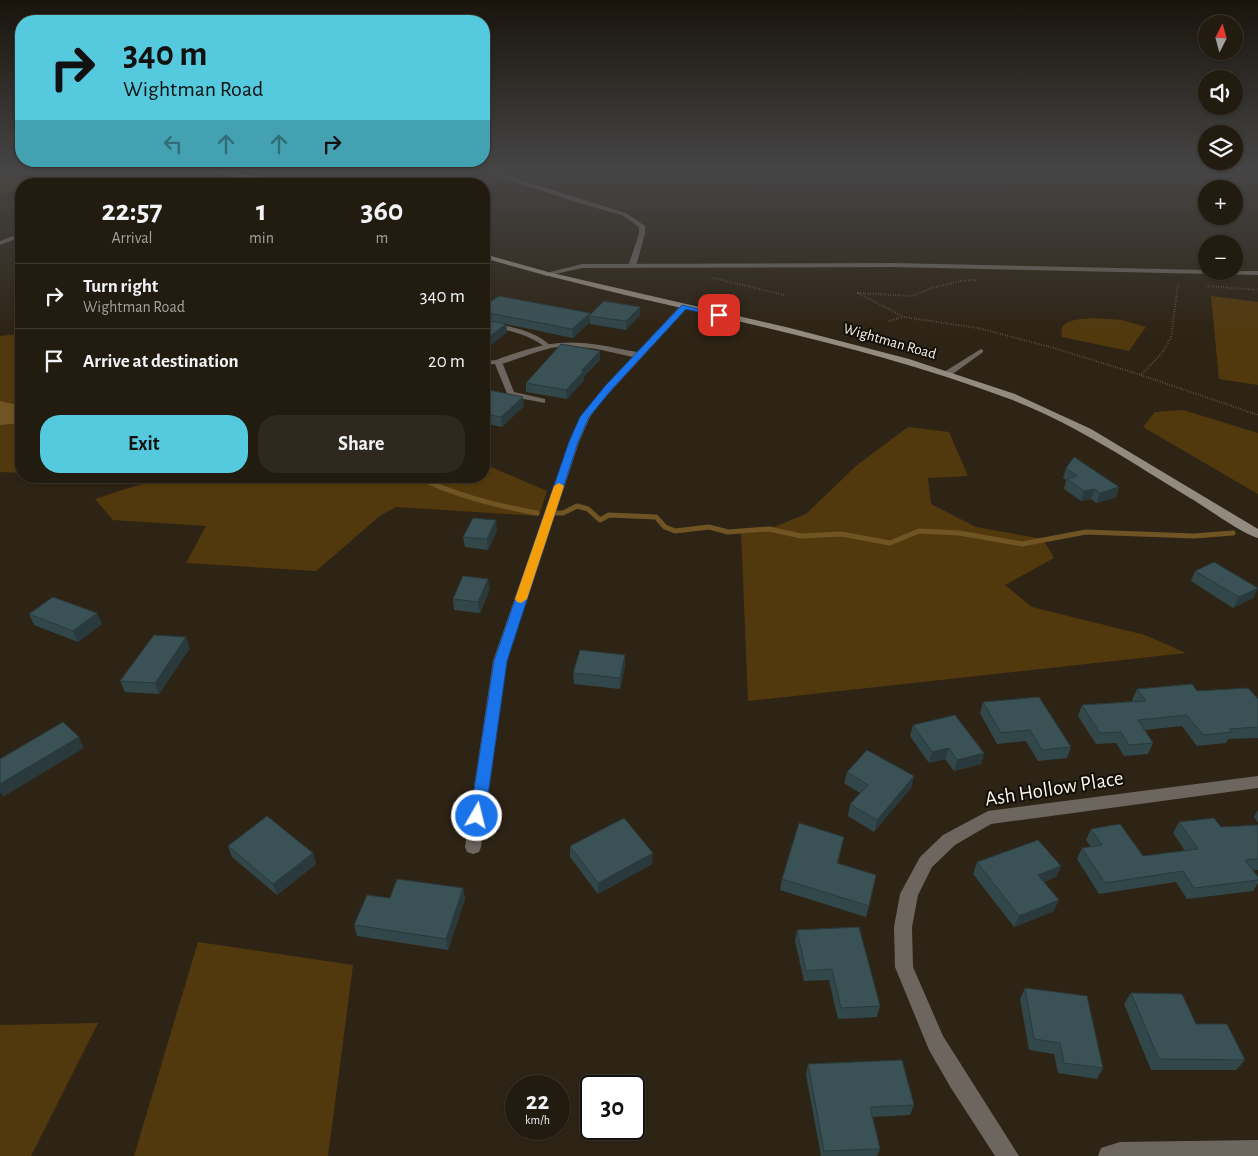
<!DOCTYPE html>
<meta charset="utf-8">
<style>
:root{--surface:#221b10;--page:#2e281e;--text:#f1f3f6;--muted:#a2a19f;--line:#3f3930;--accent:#55cade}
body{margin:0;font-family:"Alegreya Sans",sans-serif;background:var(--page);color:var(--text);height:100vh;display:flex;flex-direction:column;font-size:19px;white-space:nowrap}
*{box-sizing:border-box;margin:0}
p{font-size:16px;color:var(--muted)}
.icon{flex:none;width:28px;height:28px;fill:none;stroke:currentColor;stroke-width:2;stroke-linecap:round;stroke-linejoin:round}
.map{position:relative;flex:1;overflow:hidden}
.details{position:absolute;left:15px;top:178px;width:475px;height:305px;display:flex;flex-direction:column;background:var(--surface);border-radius:20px;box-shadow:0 1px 4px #0004,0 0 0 1px var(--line)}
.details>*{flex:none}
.hud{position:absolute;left:15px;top:15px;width:475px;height:152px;border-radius:20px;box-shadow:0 1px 4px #0004,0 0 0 1px var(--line);background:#55cade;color:#111;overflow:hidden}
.needle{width:32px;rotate:6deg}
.controls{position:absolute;left:1198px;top:15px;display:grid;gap:10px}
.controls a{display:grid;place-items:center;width:45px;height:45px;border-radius:50%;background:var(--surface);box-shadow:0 1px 4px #0004,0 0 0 1px var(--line);font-size:25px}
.speed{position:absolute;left:505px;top:1075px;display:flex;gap:10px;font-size:25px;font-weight:700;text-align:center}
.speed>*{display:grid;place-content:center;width:65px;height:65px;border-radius:50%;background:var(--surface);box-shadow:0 1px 4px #0004,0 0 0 1px var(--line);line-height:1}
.speed small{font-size:12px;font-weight:400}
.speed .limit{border:2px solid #111;border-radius:8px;background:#fff;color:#111}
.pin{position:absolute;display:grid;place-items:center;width:42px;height:42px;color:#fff;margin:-21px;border-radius:10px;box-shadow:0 2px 8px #0006}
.me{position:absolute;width:55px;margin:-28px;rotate:8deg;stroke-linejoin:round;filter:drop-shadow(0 0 4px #0008)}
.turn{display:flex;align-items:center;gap:18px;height:105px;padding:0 25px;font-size:22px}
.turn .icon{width:65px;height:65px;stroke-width:2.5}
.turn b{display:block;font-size:35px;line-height:42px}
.lanes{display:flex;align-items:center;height:48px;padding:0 25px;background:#0003;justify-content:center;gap:25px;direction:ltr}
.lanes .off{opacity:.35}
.eta{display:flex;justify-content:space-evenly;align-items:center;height:85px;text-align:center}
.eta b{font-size:30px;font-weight:600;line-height:35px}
.button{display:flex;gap:10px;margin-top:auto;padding:10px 25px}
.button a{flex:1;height:58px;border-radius:20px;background:var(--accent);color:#111;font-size:20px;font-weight:600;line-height:58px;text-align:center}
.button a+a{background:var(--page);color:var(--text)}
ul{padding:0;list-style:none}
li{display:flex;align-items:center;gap:15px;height:65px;padding:0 25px;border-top:1px solid var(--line)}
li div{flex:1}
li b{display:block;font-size:19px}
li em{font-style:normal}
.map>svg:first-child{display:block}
.green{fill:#52390d}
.water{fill:#715423}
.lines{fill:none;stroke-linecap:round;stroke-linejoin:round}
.stream{stroke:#715423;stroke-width:5}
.path{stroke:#787063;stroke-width:2;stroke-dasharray:0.5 2;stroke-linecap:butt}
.service{fill:#6c665f;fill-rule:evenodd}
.minor{fill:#6c665f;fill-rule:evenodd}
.tertiary{fill:#6c665f;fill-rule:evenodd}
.secondary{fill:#938b7f;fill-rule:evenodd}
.wall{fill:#32474a}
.shaded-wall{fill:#29393c}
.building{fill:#3a5256;stroke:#29393c}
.route{fill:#1a73e8;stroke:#114b97}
.slow{fill:#f59e0b}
.labels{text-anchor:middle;stroke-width:4;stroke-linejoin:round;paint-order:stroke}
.far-street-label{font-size:15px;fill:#faf4ea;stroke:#120e08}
.near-street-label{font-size:21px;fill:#faf4ea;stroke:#120e08}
</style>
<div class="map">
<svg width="1258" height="1156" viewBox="0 0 1258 1156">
<rect width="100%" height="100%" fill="#2e2415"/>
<path class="green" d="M0,170H130L52,184H21V189L0,194Z
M1211,296L1258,302V385L1219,379Z
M1095,318L1122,320L1146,327L1129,351L1062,337C1057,318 1082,319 1095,318Z
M21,334V473L0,472V336Z
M1183,410L1258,433V494L1143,427L1155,412Z
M908,427L949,432L968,476L928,478L931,504L976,527L1043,539L1054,558L1005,585L1032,607L1145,635L1186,653L748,701L741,529H769L806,514L856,466Z
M484,464L547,491L539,516L396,507L381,515L316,571L186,563L206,526L113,520L95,499L166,476H484Z
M198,942L353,965L328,1156H134Z
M98,1023L31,1156H0V1025Z"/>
<path class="water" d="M0,401L21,406V423L0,425Z"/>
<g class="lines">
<path class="stream" d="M415,476C455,495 493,505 537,513
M556,513H563L577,506L588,509L600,520L609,515L656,517L665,527L675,531L709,527L728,532L769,529L801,536L841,534L890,543L919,531L959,533L1022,544L1086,532L1194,536L1233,533"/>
<path class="path" d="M713,278L784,295
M976,280L961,281L932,288L912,296L858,293L904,317L978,328L1054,348L1141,375
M1178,284L1171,338L1162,353L1141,375L1258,415
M1206,286L1258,290
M889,321L903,317"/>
<path class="service" d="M484,322C508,326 534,329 552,347L546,348C527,333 507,330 484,326Z
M981,349L983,350V352L950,376H944V372Z
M498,360L502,362L514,392L545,399V403L508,396L495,364L484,365V361Z"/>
<path class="minor" d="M479,170H488L626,213L645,226V234L636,266L632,268L628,266L639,234V227L622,215L582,204Z
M244,176L249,177L236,184H227Z
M21,233V237L0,245V241Z
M681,305L688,307L601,402L590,417L579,442L507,661L481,847L479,852L473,854L467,852L465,847L493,661L569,442L582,415L633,357C606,351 579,343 551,348C533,352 516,360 498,365L493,362C500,357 511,355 519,352C566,336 590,343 637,352Z
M1258,776V788L991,824L955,845L932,867L918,895L912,927L913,967L943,1036L1019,1156H995L951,1088L929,1050L895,967L894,927L900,894L920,857L943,835L988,811Z
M1258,1140V1156H1098L1101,1148L1120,1142Z"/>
<path class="tertiary" d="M893,263L1206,270V271H1258V275L893,267L582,268L546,276L542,274L582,264Z"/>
<path class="secondary" d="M210,170H221L307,184C285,184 228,180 210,170Z
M484,254L548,272L790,328L909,359L1015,394L1091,429L1258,529V538C1242,534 1206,507 1190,498C1131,462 1072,422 1007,398C838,334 657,309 484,258Z"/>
</g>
<path class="wall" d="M484,306L590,313V315L640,307V315L626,330L590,324V322L573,338L506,324L507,332L485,350H484Z
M600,360L584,376V380L567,399L526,392V383Z
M484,389L523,397L524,406L502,427L484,423Z
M1066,468L1119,487L1116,497L1097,503L1091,499L1081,501L1064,489L1066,480L1063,478Z
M497,530L488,550L465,547L463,537Z
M1195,571L1258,588L1253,598L1233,608L1191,581Z
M490,589L480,613L454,610L453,599Z
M97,613L102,624L78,642L34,625L29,614Z
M190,648L159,694L125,692L120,681Z
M625,666L620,689L574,684L573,673Z
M1137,689L1197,691L1258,699V738L1228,739L1226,743L1197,746L1182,726L1145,730L1153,743L1148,754L1124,756L1116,743L1096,744L1078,716L1082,705L1133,701L1132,700Z
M983,702L1071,747L1067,758L1038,761L1026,741L997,744L980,713Z
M913,725L984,753L981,764L954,771L945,759L929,763L910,736Z
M847,772L914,776L911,788L874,832L848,816L850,804L860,793L844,783Z
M1258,810V823L1254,817Z
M1179,822L1221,827L1258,825V870H1253L1258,877V883L1253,891L1187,899L1176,882L1099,894L1077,859L1082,848L1091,847L1086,840L1091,829L1143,856L1185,851L1173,833Z
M844,837L838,863L869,906L866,917L780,890L782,879Z
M228,846L313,853L316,864L277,895L232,857Z
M570,846L652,864L598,894L570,857Z
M977,862L1061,866L1056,877L1044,882L1054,911L1014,927L973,874Z
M463,888L465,899L448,950L357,936L354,925L390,898Z
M797,930L880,1006L877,1017L838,1019L829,980L804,981L795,941Z
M1025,988L1103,1068L1097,1079L1058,1073L1054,1054L1029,1050L1020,999Z
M1131,993L1196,1024L1245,1060L1236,1070H1151L1124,1004Z
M808,1064L914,1105L910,1115L873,1117L880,1149L877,1156H821L806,1075Z"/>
<path class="shaded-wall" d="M640,307V315L626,330V321Z
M590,313V316H589L590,322L573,338L572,329Z
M506,324L507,332L485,350L484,341Z
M600,351V360L584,376V380L567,399L566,390L581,371Z
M489,374L490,383L484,389V379Z
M523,397L524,406L502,427L501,417Z
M1119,487L1116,497L1097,503L1100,493Z
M1095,489L1091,499L1081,501L1084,491Z
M496,520L497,530L488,550L487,539Z
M488,579L490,589L480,613L478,602Z
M1258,588L1253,598L1233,608L1239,597Z
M97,613L102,624L78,642L73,631Z
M186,637L190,648L159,694L155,683Z
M625,655V666L620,689V678Z
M79,737L84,748L3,797L0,792V784Z
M949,748L945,759L929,763L932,752Z
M984,753L981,764L954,771L957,760Z
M914,776L911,788L874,832L877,820Z
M313,853L316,864L277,895L273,884Z
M653,853L652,864L598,894V883Z
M1061,866L1056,877L1034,886L1038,875Z
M463,888L465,899L448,950L446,939Z
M1059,900L1054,911L1014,927L1019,916Z"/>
<path class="building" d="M499,296L590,313L572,329L484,312V306Z
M604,301L640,307L626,321L589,316Z
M484,320L506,324L484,341Z
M561,344L600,351L581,371H584L566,390L526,383Z
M484,373L489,374L484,379Z
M484,389L523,397L501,417L484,414Z
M1074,457L1119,487L1100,493L1095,489L1084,491L1067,479L1077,476L1066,468Z
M473,518L496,520L487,539L463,537Z
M1214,562L1258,588L1239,597L1195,571Z
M463,576L488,579L478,602L453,599Z
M53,597L97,613L73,631L29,614Z
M154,635L186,637L155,683L120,681Z
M580,650L625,655L620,678L573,673Z
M1192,684L1197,691L1248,688L1258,699V727L1229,729L1232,732L1203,735L1187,715L1138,720L1153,743L1129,745L1121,732L1100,733L1082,705L1146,701L1137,689Z
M1039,697L1071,747L1042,750L1030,730L1001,733L983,702Z
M955,715L984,753L957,760L949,748L932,752L913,725Z
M63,722L79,737L0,784V759Z
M867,750L914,776L877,820L850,804L868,785L847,772Z
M267,816L313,853L273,884L228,846Z
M624,818L653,853L598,883L570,846Z
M1214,818L1221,827L1258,825V859L1245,860L1258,877V880L1194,888L1183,871L1105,883L1082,848L1102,845L1091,829L1120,824L1143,856L1198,849L1179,822Z
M799,823L844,837L837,863L876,875L869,906L782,879Z
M1038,840L1061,866L1038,875L1059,900L1019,916L977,862Z
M397,879L463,888L446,939L354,925L367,895L390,898Z
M859,927L880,1006L841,1008L832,969L806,971L797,930Z
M1025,988L1087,996L1103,1068L1064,1063L1060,1043L1034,1039Z
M1131,993L1182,994L1196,1024H1227L1245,1060L1159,1059Z
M902,1060L914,1105L870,1107L880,1149L824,1151L808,1064Z"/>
<linearGradient id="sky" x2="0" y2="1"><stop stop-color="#19140c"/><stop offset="0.51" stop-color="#464546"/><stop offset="1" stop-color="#464546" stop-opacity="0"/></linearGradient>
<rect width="1258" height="332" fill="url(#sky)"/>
<path class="route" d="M682,305L723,315L719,317L686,309L612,389L589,417L578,442L507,661L485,816L483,820L477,822L472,820L470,816L494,661L569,442L580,417L606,385Z"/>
<path class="slow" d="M559,483L564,486L527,599L521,603L517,602L515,599L554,486Z"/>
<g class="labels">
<g class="far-street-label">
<text transform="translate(890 341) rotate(16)" y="5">Wightman Road</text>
</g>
<g class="near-street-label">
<text transform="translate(1054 788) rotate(-9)" y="7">Ash Hollow Place</text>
</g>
</g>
</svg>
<div class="controls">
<a><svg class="needle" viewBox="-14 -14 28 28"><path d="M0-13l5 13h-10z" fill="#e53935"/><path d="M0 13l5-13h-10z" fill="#a2a19f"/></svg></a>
<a><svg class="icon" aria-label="sound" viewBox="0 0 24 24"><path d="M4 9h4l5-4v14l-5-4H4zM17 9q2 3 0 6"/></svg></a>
<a><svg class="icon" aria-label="layers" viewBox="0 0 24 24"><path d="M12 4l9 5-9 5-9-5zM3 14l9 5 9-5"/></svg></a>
<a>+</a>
<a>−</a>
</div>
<div class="speed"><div>22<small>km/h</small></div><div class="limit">30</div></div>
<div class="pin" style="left:719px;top:315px;background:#d93025"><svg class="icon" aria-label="arrive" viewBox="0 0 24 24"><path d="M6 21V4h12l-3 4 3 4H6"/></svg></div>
<svg class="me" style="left:477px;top:816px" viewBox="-20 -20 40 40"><circle r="17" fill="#1a73e8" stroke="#fff" stroke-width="3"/><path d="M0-11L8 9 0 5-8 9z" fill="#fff"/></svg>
<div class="hud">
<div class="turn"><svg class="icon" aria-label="right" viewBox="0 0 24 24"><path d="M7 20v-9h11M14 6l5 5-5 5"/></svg><div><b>340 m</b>Wightman Road</div></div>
<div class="lanes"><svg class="icon off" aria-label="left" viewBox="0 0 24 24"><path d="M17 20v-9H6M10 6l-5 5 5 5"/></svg><svg class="icon off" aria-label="ahead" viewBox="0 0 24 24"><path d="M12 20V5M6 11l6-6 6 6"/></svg><svg class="icon off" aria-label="ahead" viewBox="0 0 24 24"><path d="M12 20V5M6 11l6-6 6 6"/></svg><svg class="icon" aria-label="right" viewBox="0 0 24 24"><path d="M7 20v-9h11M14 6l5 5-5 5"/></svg></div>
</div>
<section class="details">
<div class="eta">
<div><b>22:57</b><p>Arrival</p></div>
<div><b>1</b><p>min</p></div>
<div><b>360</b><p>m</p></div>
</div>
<ul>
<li><svg class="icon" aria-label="right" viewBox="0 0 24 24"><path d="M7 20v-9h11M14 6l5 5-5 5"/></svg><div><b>Turn right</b><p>Wightman Road</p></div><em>340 m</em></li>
<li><svg class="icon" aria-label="arrive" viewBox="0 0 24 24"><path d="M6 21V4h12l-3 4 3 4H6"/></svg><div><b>Arrive at destination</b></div><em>20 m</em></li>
</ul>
<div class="button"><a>Exit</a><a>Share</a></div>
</section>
</div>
